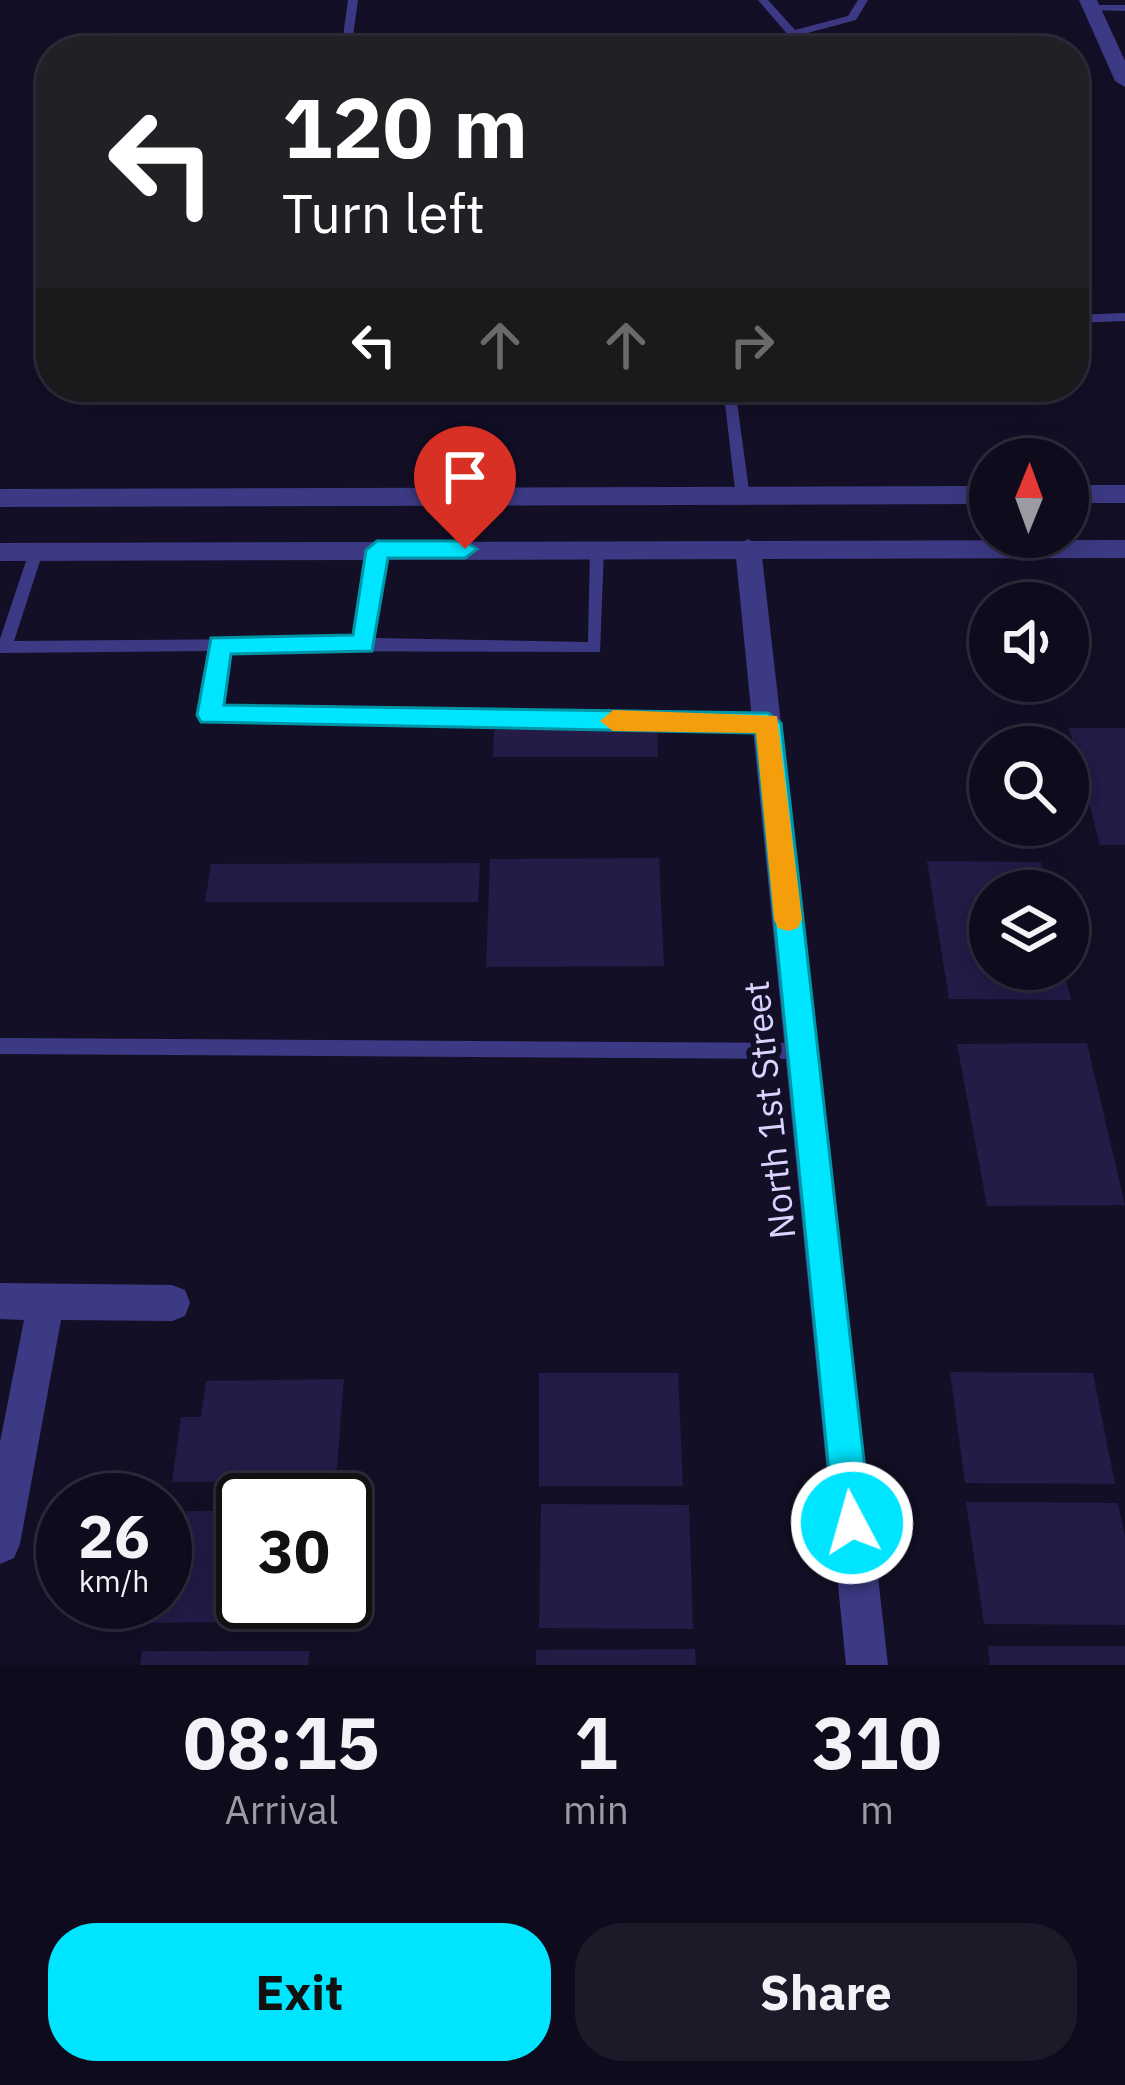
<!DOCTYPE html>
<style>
:root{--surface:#0e0b1c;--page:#1c1929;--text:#f1f3f6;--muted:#9b9ba3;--line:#2e2b3b;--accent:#00e5ff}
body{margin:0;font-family:"IBM Plex Sans",sans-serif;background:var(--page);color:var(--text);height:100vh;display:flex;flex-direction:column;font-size:45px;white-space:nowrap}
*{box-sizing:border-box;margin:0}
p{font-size:39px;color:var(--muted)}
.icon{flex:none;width:66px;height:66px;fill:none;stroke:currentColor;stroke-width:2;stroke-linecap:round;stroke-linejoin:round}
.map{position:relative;height:1665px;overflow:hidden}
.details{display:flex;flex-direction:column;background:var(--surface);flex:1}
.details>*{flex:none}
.guide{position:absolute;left:36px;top:36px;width:1053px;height:366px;border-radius:48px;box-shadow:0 6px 30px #0003,0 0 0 3px var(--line);background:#202124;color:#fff;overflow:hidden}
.needle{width:78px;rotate:1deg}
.fabs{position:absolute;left:969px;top:438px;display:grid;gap:24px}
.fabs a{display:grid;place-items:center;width:120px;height:120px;border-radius:50%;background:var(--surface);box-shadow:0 6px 30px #0003,0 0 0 3px var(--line);font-size:60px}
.speed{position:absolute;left:36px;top:1473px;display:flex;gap:24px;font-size:60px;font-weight:700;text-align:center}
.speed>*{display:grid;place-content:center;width:156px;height:156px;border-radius:50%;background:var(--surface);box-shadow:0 6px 30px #0003,0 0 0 3px var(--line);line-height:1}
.speed small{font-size:30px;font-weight:400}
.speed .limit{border:6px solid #111;border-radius:18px;background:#fff;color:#111}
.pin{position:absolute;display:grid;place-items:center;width:102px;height:102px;color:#fff;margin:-123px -51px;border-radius:50% 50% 50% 0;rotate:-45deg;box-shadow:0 0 12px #0007}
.pin .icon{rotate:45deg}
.me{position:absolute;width:132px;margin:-66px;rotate:354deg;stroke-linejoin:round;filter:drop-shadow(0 0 9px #0008)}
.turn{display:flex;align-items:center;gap:42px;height:252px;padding:0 48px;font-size:54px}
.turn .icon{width:156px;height:156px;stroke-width:2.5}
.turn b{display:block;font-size:84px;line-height:102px}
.lanes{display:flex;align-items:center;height:114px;padding:0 48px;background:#0003;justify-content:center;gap:60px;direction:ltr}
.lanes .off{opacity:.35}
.eta{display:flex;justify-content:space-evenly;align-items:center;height:204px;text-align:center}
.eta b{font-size:72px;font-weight:700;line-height:84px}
.action{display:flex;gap:24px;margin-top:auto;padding:24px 48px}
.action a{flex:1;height:138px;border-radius:48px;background:var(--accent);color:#111;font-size:48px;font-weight:700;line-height:138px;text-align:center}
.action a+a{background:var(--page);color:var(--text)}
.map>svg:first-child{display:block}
.building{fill:#241b47}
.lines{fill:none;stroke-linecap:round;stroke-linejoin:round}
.service{fill:#3d3a85;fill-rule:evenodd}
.minor{fill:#3d3a85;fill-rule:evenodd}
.tertiary{fill:#3d3a85;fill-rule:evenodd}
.route{fill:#00e5ff;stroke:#0095a6;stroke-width:3}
.slow{fill:#f59e0b}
.labels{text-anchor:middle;stroke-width:12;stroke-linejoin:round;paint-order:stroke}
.street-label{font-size:36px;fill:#d9d4ff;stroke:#130f26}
</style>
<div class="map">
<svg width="1125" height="1665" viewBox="0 0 1125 1665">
<rect width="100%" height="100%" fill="#130f26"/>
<path class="building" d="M1069,728H1125V845H1100Z
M494,730H657L658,757H493Z
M659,858L664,966L486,967L490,859Z
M927,861L1041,862L1047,891H990V969H1064L1071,1000L949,999Z
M480,863L478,902H205L211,864Z
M1087,1043L1125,1205L987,1206L957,1044Z
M950,1372L1093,1373L1115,1484L965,1483Z
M539,1373H678L683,1486H539Z
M344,1379L336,1480L172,1482L181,1417H201L206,1381Z
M966,1502L1118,1503L1125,1536V1625L984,1624Z
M541,1504L689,1505L693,1629L539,1628Z
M187,1511H243V1602H316L314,1621L149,1623L152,1602H165V1554L181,1553Z
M988,1646H1125V1665H990Z
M695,1649L696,1665H536V1650Z
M142,1651H310L308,1665H140Z"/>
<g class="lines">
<path class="service" d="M348,0H358L351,51H341Z
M758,0H768L795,30L848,16L858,0H868L856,20L800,35L813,51H802Z
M1093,5H1125V11L1090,10L1088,8Z
M1125,313V321L1074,323V315Z
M723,387H735L750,498L743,503L736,498Z
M597,544L604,549L600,652L227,651L219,708L768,717L776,723L774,727L210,720L202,714L212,651L0,653V639L29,552L36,547L43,552L14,641L357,638L370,550L377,545L384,550L372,638L588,642L590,549Z
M0,1038L802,1043L808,1045L811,1051L808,1057L802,1059L0,1054Z"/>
<path class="minor" d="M1079,0H1097L1125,61V87L1115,81Z
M748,539L761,548L888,1665H846L735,548Z
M0,1283L172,1285L185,1290L190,1303L185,1316L172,1321L61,1320L20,1544L14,1558L0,1564V1442L24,1320L0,1319Z"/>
<path class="tertiary" d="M1068,485H1125V503H1068Z
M990,486V504L0,507V489Z
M1125,540V558L0,561V543Z"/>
</g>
<path class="route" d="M377,541H465L477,549L465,558H388L372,651L231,654L224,705L768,713L781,723L871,1523L865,1536L852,1542L839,1536L834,1523L756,733L201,722L197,715L211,638L353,635L366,550Z"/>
<path class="slow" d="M613,710L777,716L802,919L798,928L788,931L778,928L774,919L756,733L613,731L600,721Z"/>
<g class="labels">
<g class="street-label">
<text transform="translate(769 1110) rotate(-96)" y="13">North 1st Street</text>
</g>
</g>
</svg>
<div class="fabs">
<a><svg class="needle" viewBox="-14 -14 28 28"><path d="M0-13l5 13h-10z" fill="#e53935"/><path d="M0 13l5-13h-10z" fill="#9b9ba3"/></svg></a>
<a><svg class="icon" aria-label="sound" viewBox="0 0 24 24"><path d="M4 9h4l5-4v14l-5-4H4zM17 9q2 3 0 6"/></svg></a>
<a><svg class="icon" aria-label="search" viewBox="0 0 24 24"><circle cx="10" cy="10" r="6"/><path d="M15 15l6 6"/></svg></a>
<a><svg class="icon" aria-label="layers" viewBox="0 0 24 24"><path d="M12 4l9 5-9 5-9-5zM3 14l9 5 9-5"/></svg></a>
</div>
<div class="speed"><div>26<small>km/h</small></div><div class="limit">30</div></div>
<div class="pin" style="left:465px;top:549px;background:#d93025"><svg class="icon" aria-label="arrive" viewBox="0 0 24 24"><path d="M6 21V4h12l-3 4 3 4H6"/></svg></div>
<svg class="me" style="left:852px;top:1523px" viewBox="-20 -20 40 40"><circle r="17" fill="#00e5ff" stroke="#fff" stroke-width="3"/><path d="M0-11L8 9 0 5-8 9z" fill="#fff"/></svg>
<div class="guide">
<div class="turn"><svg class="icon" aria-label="left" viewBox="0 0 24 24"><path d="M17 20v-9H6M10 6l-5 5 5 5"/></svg><div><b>120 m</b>Turn left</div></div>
<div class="lanes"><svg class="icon" aria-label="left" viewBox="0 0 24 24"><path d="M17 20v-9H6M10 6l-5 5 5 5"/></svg><svg class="icon off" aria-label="ahead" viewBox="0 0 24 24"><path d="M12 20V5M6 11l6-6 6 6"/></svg><svg class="icon off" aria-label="ahead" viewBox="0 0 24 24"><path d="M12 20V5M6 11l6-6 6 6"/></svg><svg class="icon off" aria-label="right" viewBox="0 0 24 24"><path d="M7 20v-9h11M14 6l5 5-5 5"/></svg></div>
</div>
</div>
<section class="details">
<div class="eta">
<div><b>08:15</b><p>Arrival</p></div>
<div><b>1</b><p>min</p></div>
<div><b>310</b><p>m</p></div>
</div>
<div class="action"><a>Exit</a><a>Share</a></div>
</section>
